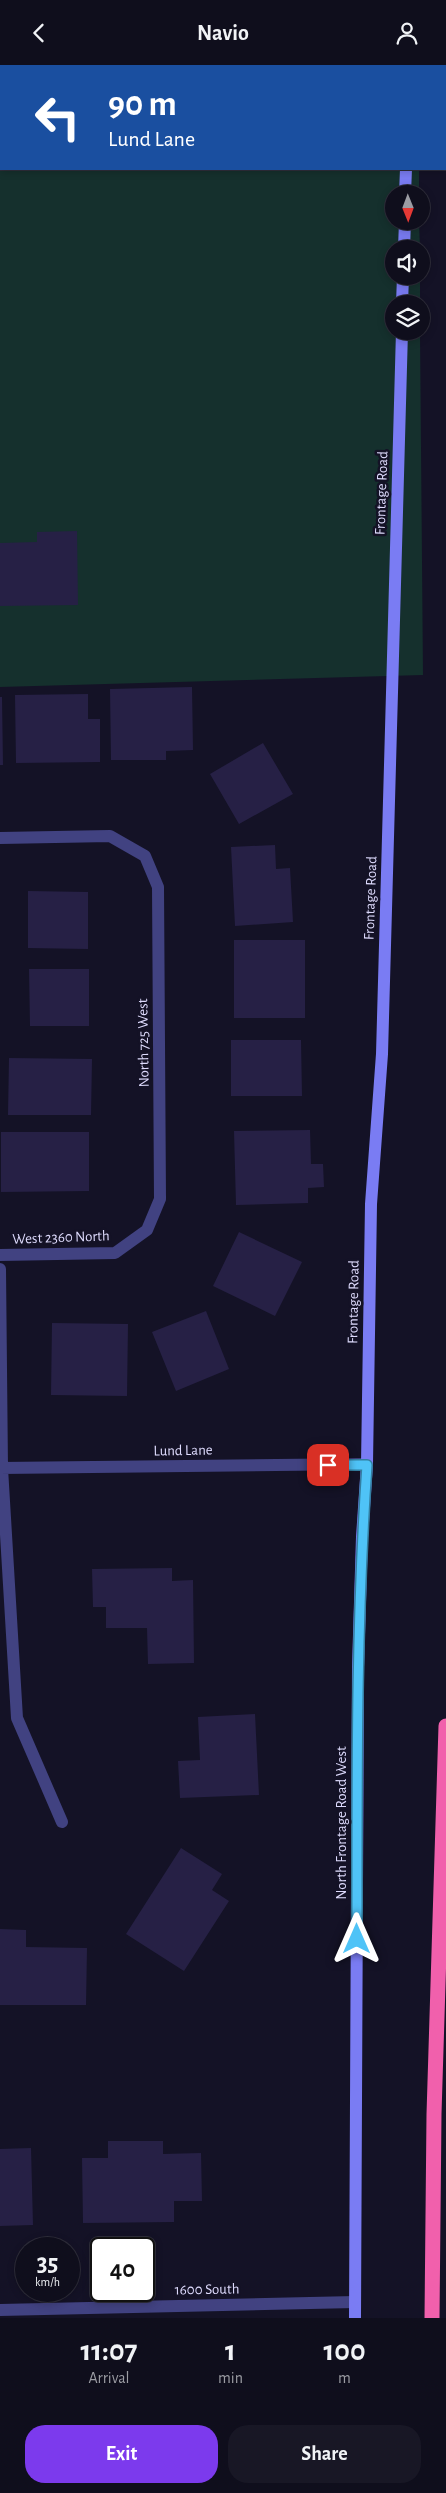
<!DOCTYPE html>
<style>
:root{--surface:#0f0e1c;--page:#181725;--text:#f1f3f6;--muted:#9b9ca3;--line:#2f2e3b;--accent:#7c3aed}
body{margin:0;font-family:"Alegreya Sans",sans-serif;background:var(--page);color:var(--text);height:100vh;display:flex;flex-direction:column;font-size:19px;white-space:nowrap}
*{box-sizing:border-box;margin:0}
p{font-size:16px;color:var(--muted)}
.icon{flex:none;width:28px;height:28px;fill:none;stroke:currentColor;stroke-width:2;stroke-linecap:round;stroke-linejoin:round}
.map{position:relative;height:2253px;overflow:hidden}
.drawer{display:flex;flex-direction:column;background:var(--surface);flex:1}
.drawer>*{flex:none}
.banner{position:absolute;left:0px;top:0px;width:446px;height:105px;box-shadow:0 2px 8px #0003,0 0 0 1px var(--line);background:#1a4fa0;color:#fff;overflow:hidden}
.needle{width:32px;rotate:179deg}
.fabs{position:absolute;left:385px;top:120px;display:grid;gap:10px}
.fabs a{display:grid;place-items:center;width:45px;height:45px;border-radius:50%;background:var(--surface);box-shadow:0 2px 8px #0003,0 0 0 1px var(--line);font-size:25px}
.speed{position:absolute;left:15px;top:2172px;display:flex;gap:10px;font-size:25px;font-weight:700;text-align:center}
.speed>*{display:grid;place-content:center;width:65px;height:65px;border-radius:50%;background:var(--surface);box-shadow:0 2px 8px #0003,0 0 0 1px var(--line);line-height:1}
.speed small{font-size:12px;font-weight:400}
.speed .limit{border:2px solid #111;border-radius:8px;background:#fff;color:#111}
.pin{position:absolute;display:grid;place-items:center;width:42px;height:42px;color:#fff;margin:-21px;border-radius:10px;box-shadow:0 2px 8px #0006}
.me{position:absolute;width:55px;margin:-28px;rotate:0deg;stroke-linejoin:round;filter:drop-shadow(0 0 4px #0008)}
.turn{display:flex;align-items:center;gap:18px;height:105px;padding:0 25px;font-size:22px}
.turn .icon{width:65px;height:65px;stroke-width:2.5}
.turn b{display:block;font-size:35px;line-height:42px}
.eta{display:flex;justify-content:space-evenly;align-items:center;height:85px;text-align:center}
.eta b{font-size:30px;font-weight:600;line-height:35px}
.cta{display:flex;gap:10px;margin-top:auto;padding:10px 25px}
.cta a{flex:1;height:58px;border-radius:20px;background:var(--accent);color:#fff;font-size:20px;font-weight:600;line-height:58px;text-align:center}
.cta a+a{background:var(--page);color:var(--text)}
header{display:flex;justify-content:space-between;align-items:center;height:65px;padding:0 25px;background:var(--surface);font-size:22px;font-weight:600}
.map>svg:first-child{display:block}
.green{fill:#15302d}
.building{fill:#262045}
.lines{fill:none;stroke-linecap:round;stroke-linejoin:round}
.street{stroke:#414281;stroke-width:12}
.secondary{stroke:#7a7cf3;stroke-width:12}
.highway{stroke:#f160ac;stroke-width:15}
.route-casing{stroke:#337fa1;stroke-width:12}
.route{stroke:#4fc3f7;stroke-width:9}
.labels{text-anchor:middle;stroke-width:5;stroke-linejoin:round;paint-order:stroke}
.street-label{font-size:15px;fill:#dddafc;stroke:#141226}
</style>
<header><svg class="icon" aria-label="back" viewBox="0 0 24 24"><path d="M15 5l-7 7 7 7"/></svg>Navio<svg class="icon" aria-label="person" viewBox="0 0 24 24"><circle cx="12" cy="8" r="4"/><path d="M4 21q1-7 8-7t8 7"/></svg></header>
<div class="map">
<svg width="446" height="2253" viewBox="0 0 446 2253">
<rect width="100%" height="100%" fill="#141226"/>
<path class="green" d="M0,0H418L1,1V104H419V129H394V156H419L420,184H394V211H420V239H394V266H420L423,610L0,622Z"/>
<path class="building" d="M77,466L78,540L0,541V478L37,477V467Z
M192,622L193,685L166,686V695H111L110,624Z
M88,629V654H100V697L16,698L15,630Z
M0,632H2L3,700H0Z
M263,678L293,729L239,759L210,709Z
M275,780L276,804L290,803L293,857L235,861L231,782Z
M28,826L88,827V884L28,883Z
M234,875H305V953H234Z
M29,904H89V961H30Z
M231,975H301L302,1031H231Z
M9,993L92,994L91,1050H8Z
M310,1065L311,1099H323L324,1122L308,1123V1138L236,1140L234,1066Z
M1,1067H89V1126L1,1127Z
M239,1167L302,1197L275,1251L213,1221Z
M206,1246L229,1304L176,1326L152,1267Z
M52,1258L128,1259L127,1331L51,1330Z
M172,1503V1516L193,1515L194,1598L148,1599L147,1563H106V1542H93L92,1504Z
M255,1649L259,1730L180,1733L178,1696L200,1695L198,1652Z
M181,1783L222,1809L212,1825L229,1836L184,1906L126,1869Z
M0,1864L26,1865V1882L87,1883L86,1940H0Z
M108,2076H163V2089L201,2088L202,2136H174V2157L83,2158L82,2093H108Z
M31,2083L33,2160L0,2161V2084Z"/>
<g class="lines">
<path class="street" d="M0,773L110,771L145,791L158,822L160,1134L147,1165L115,1188L0,1190
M0,1204L2,1403L17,1653L62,1757
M0,1403L367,1399
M0,2245L355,2237"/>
<path class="secondary" d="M409,1V0
M405,129L406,104
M404,184L405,156
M402,239L403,211
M355,2253L358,1602L362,1472L367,1399L371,1139L382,989L402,266"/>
<path class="highway" d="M432,2253L434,2049L446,1661"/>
</g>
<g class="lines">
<defs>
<path id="route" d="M328,1400H367C356,1557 357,1716 357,1874"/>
</defs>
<use href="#route" class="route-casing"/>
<use href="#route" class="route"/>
</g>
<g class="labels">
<g class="street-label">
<text transform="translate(381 428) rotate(-88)" y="5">Frontage Road</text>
<text transform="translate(370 833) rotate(-88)" y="5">Frontage Road</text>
<text transform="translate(143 978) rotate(-91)" y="5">North 725 West</text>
<text transform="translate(61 1172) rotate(-2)" y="5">West 2360 North</text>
<text transform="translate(353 1237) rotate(-89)" y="5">Frontage Road</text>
<text transform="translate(183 1385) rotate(-1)" y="5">Lund Lane</text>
<text transform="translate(341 1758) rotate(-90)" y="5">North Frontage Road West</text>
<text transform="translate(207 2224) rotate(-1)" y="5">1600 South</text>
</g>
</g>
</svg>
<div class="fabs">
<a><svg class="needle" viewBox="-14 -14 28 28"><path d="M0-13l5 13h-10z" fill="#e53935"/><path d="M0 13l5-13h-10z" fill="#9b9ca3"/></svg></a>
<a><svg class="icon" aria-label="sound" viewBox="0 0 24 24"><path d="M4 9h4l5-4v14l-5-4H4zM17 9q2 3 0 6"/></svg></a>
<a><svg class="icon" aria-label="layers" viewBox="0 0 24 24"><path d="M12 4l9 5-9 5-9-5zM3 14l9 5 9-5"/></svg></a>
</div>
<div class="speed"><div>35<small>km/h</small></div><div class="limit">40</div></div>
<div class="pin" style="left:328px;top:1400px;background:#d93025"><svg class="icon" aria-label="arrive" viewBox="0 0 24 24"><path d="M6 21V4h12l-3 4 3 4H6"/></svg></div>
<svg class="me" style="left:357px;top:1874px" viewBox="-20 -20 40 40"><path d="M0-17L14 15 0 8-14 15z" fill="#4fc3f7" stroke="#fff" stroke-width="4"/></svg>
<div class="banner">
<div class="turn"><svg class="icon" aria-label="left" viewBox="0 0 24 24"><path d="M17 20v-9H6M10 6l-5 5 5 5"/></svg><div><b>90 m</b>Lund Lane</div></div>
</div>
</div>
<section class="drawer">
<div class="eta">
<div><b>11:07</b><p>Arrival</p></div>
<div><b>1</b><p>min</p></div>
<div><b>100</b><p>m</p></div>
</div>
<div class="cta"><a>Exit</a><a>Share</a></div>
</section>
